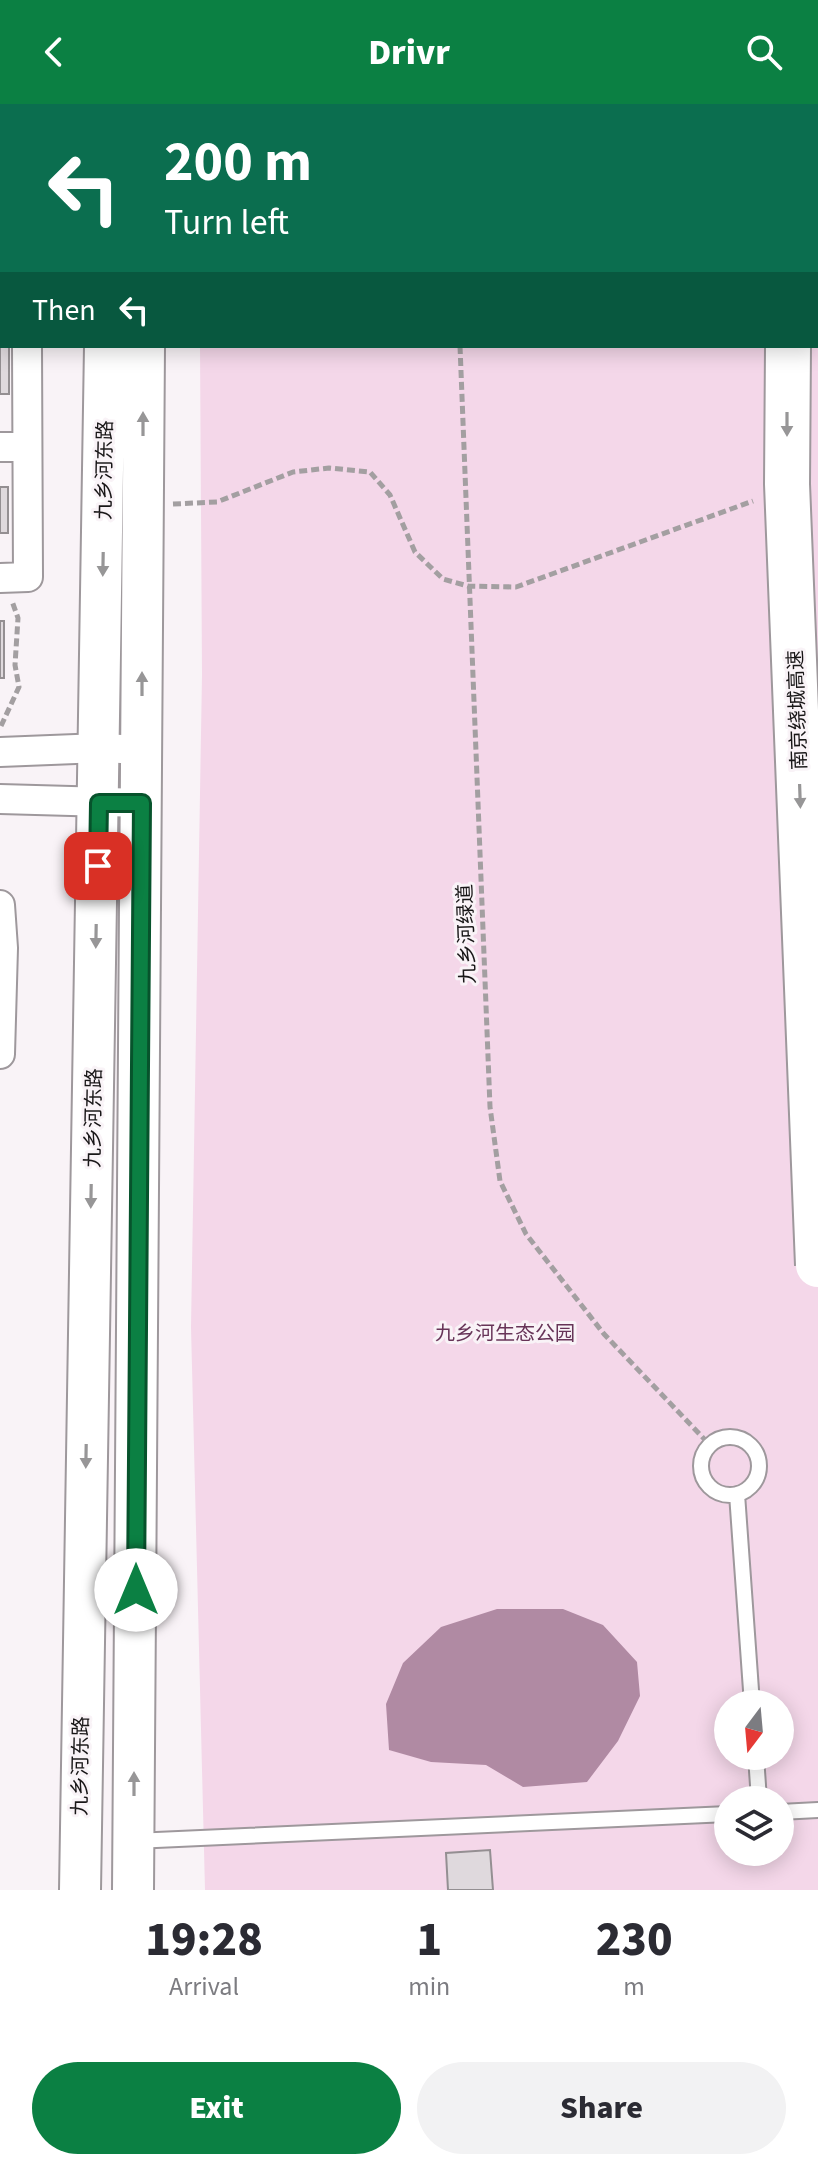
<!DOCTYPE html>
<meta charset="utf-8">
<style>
:root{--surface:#fff;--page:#f2f2f3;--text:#2b2b33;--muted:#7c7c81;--accent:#0b8043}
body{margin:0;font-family:"Source Sans 3","Noto Sans SC",sans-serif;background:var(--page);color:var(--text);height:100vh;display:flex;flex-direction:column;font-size:30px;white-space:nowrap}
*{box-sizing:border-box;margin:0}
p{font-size:26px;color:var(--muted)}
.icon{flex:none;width:44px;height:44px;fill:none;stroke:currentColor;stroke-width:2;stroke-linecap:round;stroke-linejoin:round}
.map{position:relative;height:1786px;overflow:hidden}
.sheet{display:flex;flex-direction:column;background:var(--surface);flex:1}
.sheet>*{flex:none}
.guide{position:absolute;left:0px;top:0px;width:818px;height:244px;box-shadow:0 4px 20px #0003;background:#0b6e4f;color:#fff;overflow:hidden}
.needle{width:52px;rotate:196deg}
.controls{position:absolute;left:714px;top:1586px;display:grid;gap:16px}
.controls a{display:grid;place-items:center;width:80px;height:80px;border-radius:50%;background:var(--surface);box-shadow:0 4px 20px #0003;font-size:40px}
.pin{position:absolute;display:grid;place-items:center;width:68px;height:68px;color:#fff;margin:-34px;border-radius:16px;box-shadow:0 4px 12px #0006}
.me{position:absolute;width:88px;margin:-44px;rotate:0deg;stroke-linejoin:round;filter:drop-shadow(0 0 6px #0008)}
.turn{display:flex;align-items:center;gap:28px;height:168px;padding:0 32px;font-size:36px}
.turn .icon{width:104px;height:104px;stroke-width:2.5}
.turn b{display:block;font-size:56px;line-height:68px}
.then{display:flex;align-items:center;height:76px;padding:0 32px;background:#0003;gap:16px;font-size:30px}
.eta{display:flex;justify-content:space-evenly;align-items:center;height:136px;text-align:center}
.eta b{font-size:48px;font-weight:800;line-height:56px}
.button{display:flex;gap:16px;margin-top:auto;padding:16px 32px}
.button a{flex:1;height:92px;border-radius:48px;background:var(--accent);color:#fff;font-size:32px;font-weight:800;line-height:92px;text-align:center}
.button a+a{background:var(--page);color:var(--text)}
header{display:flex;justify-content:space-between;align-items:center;height:104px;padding:0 32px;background:var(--accent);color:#fff;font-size:36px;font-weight:800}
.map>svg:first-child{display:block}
.green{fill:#f4d7e9;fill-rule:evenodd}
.water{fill:#b08aa3}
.building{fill:#dfd9dd;stroke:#948f92;stroke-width:2}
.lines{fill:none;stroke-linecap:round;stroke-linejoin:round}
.lane-casing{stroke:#9e989c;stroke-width:18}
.street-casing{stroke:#9e989c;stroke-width:32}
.secondary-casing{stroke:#9e989c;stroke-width:44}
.highway-casing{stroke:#9e989c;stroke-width:48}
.path{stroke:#a39fa1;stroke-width:5;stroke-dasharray:8 4;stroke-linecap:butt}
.lane{stroke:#fff;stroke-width:14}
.street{stroke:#fff;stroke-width:28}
.secondary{stroke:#fff;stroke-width:40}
.highway{stroke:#fff;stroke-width:44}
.highway-bridge-casing{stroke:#9e989c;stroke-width:48;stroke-linecap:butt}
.highway-bridge{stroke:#fff;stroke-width:44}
.oneway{fill:#979697}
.route-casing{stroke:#07532c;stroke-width:20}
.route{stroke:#0b8043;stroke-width:14}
.labels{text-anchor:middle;stroke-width:6;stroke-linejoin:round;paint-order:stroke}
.street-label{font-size:20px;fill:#181617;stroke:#f9f3f7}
.park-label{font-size:20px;fill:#673458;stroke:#f9f3f7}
</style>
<header><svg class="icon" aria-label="back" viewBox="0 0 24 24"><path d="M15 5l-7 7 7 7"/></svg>Drivr<svg class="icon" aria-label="search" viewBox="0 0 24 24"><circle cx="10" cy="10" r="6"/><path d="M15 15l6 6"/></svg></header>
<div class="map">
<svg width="818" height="1786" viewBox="0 0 818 1786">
<rect width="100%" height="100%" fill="#f9f3f7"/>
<path class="green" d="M203,0H818V1786H205L191,1223L202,571L200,242H816V2ZM728,1600H780V1652H728ZM728,1696H780V1748H728Z"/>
<path class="water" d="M497,1505H563L603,1521L637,1558L640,1592L618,1637L587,1678L523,1683L486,1661L431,1658L389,1646L386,1600L403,1559L441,1523Z"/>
<path class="building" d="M0,243H9V290H0Z
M0,383H8V429H0Z
M0,517H4V574H0Z
M490,1746L493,1786H448L446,1749Z"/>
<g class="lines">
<defs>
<path id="lane" d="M701 1362a29 29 0 1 1 58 0a29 29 0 1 1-58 0Z
M737,1390L752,1600
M756,1652L759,1696
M780,1708L818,1706
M134,1737L728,1710"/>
<path id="street" d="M27,2V0
M0,61H2
M0,203H2
M0,343H27
M0,474L28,473L27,242
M0,648L101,644L142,646
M0,695L142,699
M0,801L3,844L0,950"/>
<path id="secondary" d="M108,2V0
M145,2V0
M80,1786L105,242
M133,1786L144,242"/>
<path id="highway" d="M789,2V0"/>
</defs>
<use href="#lane" class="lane-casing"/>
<use href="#street" class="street-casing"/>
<use href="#secondary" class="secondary-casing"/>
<use href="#highway" class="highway-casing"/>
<path class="path" d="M416,0V2
M460,242L490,1003L500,1077L526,1130L604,1230L710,1341
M173,400L217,398L293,368L329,364L370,368L390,391L415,448L443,475L468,482L516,483L753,397
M1,622L19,583L15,561L18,514L12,497"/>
<use href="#lane" class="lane"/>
<use href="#street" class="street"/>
<use href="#secondary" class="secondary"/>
<use href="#highway" class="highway"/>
<defs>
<path id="highway-bridge" d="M788,242L787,380L818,1161"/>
</defs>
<use href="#highway-bridge" class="highway-bridge-casing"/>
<use href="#highway-bridge" class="highway-bridge"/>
</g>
<defs><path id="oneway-solid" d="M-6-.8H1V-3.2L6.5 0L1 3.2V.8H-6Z" transform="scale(2)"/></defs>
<g class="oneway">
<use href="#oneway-solid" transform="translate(143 320) rotate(-90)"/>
<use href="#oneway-solid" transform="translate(787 320) rotate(90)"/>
<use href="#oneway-solid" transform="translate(103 460) rotate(91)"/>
<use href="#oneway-solid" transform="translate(142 580) rotate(-90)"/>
<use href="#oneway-solid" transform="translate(800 692) rotate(88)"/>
<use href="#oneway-solid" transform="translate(96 832) rotate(91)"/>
<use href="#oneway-solid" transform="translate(91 1092) rotate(91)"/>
<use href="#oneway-solid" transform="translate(86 1352) rotate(91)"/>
<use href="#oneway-solid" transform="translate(134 1680) rotate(-90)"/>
</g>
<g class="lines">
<defs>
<path id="route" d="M98,762L99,699H142L136,1486"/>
</defs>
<use href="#route" class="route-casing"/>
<use href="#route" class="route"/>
</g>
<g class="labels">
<g class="street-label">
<text transform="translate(104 366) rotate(-89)" y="7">九乡河东路</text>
<text transform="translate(797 606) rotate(-92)" y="7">南京绕城高速</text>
<text transform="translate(466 830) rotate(-92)" y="7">九乡河绿道</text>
<text transform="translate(93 1014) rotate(-89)" y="7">九乡河东路</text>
<text transform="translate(80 1662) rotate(-89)" y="7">九乡河东路</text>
</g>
<g class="park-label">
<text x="505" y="1236">九乡河生态公园</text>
</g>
</g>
</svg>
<div class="controls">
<a><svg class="needle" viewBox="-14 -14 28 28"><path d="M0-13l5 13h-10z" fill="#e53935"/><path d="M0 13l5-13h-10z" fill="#7c7c81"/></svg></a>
<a><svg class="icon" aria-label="layers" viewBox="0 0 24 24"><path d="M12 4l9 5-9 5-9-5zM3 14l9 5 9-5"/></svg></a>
</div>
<div class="pin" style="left:98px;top:762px;background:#d93025"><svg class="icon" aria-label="arrive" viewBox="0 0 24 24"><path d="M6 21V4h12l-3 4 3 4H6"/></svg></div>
<svg class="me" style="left:136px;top:1486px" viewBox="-20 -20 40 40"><circle r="19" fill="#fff"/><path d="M0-13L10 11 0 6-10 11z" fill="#0b8043"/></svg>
<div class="guide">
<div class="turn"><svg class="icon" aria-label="left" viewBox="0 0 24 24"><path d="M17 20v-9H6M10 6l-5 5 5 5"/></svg><div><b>200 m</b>Turn left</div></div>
<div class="then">Then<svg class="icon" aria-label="left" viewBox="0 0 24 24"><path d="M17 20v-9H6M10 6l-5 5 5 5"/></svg></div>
</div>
</div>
<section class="sheet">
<div class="eta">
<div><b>19:28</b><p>Arrival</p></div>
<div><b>1</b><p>min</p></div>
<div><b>230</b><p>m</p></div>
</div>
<div class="button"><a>Exit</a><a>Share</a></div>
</section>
